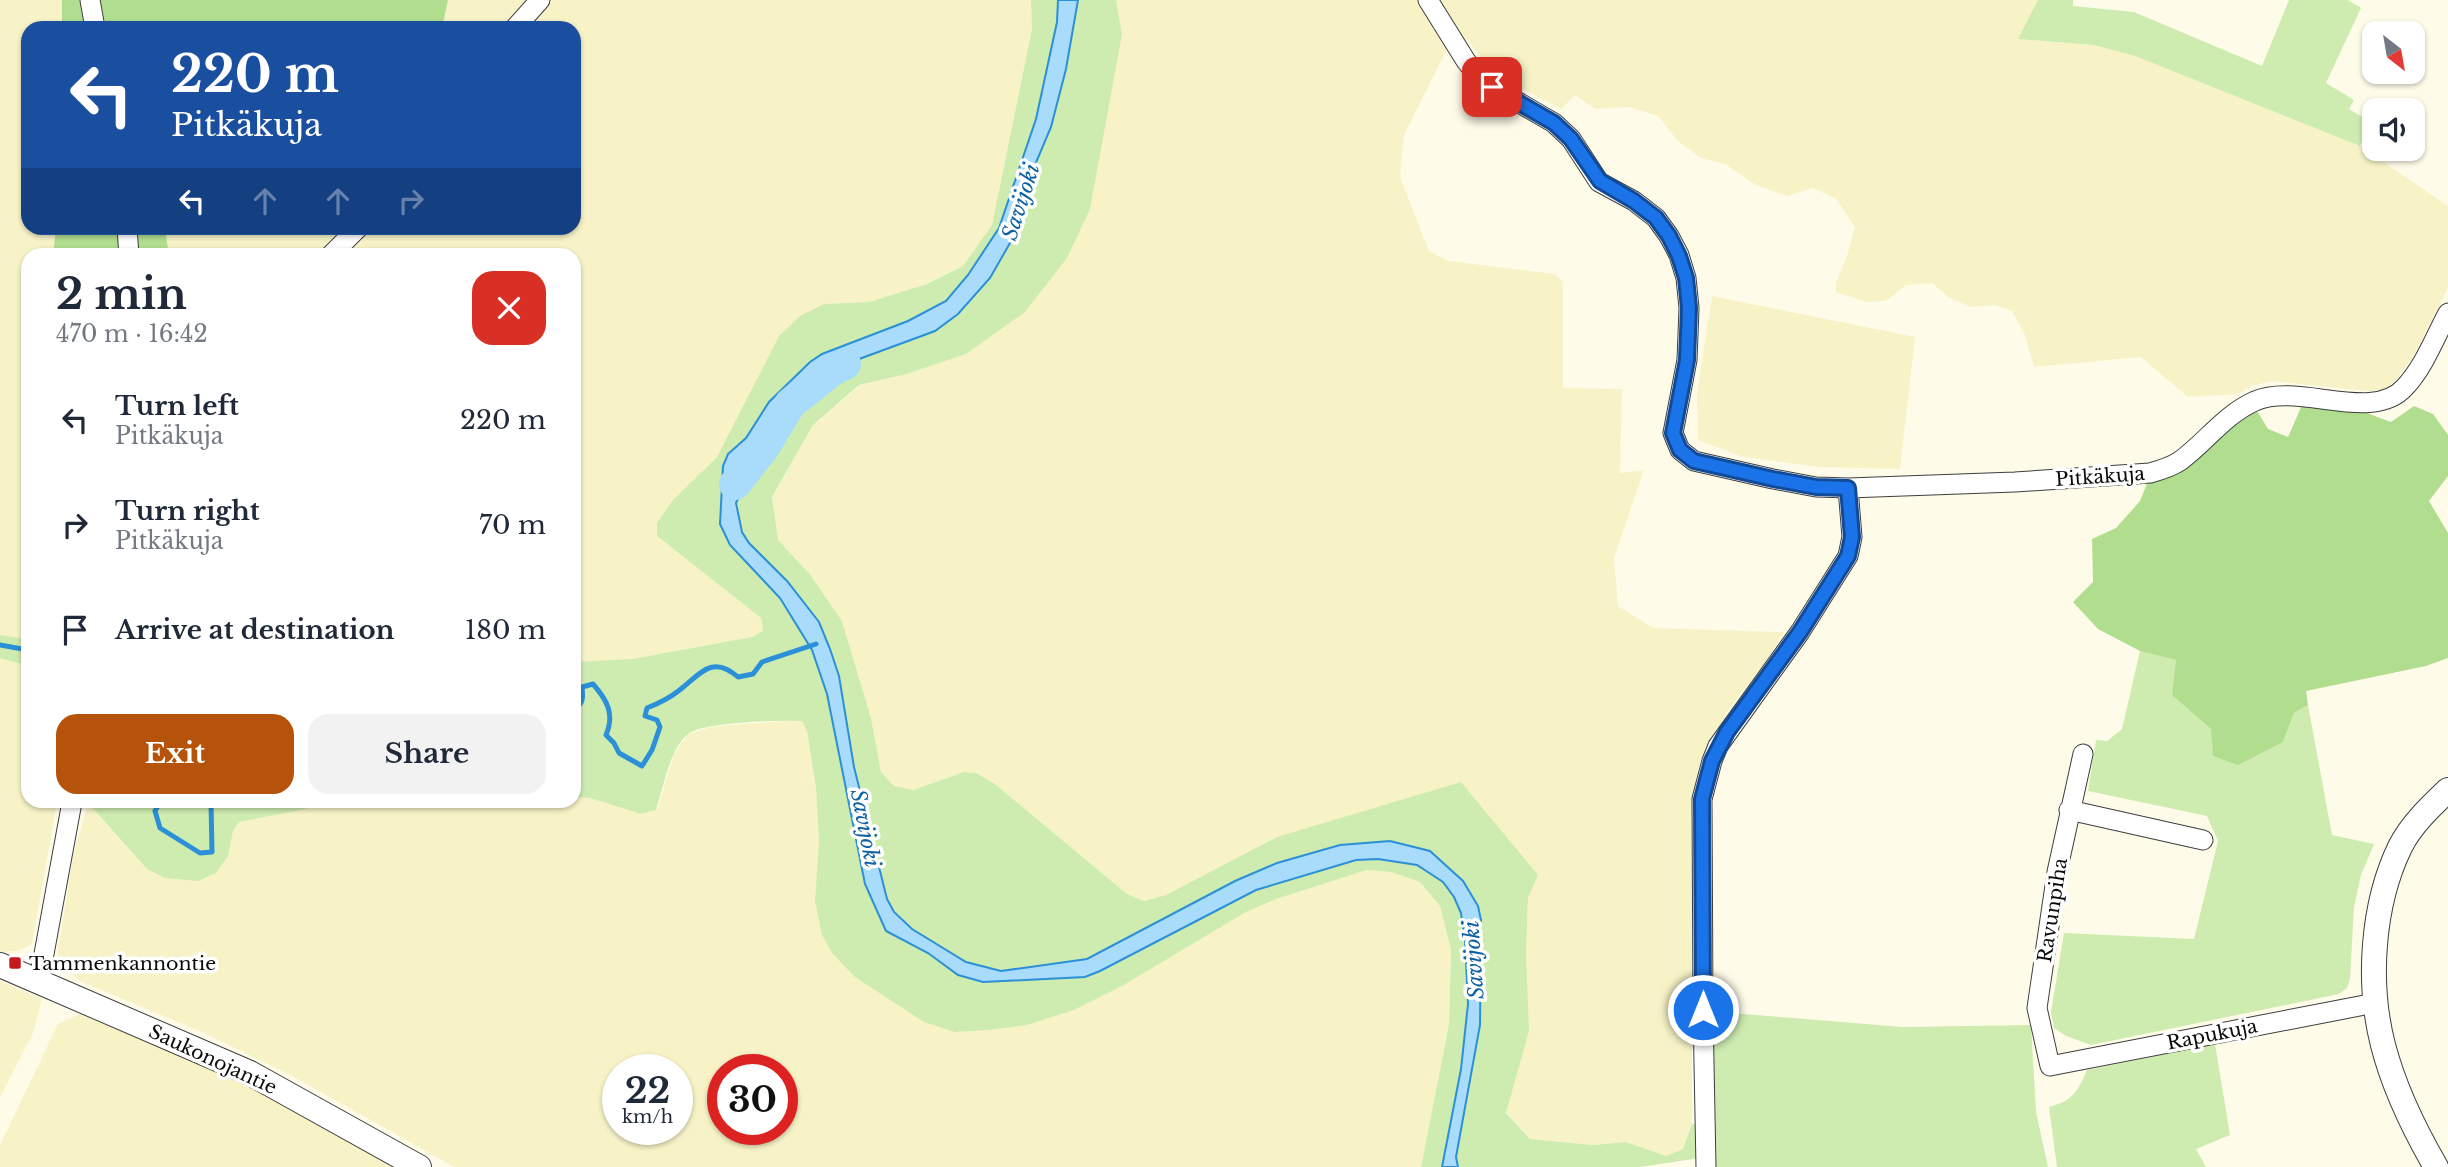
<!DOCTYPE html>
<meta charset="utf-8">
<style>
:root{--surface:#fff;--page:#f2f2f3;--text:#1f2937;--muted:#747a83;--accent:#b45309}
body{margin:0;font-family:"Libre Baskerville",serif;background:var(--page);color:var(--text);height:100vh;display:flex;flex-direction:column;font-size:26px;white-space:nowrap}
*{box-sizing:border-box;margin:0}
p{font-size:23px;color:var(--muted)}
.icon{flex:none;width:38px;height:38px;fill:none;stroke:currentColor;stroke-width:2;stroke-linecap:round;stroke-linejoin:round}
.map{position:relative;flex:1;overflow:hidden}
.details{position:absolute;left:21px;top:248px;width:560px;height:560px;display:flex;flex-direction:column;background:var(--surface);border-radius:21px;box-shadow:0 2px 5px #0004}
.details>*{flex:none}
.banner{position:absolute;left:21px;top:21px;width:560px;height:214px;border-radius:21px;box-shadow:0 2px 5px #0004;background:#1a4fa0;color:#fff;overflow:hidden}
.needle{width:46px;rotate:149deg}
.controls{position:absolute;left:2362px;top:21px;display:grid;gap:14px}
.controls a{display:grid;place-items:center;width:63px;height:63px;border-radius:14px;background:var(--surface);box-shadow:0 2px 5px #0004;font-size:35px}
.speed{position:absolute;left:602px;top:1054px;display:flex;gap:14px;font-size:35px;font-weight:700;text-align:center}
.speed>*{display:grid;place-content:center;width:91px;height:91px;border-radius:50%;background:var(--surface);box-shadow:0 2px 5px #0004;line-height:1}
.speed small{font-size:18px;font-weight:400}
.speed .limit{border:10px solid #d22;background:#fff;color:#111}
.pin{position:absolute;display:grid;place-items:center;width:60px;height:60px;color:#fff;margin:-30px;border-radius:14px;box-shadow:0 4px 10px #0006}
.me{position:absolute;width:77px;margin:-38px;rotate:0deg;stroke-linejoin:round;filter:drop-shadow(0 0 5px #0008)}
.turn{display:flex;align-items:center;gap:24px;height:147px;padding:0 35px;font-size:32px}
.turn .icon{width:91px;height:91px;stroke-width:2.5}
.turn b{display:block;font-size:49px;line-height:60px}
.lanes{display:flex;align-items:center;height:66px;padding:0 35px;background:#0003;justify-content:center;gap:35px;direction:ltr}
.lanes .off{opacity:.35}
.round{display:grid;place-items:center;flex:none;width:74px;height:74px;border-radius:21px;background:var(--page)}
.headline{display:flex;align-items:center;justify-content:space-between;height:119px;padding:0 35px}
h1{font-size:42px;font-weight:700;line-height:52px}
.primary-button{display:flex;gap:14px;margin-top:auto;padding:14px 35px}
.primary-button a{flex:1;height:80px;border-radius:21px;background:var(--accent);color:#fff;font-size:28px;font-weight:700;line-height:80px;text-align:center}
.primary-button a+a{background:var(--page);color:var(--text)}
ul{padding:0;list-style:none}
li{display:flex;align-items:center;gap:21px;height:105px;padding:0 35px}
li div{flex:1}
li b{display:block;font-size:26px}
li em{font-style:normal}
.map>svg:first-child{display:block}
.farmland{fill:#f7f3c7;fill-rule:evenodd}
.green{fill:#ceecb0}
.forest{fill:#b1de8e}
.water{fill:#a9dbfb;stroke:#2b90d7;stroke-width:2}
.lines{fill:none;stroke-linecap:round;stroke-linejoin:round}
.stream{stroke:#2b90d7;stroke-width:5}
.river{stroke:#a9dbfb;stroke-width:32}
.minor-casing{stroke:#3e3e3e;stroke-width:21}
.tertiary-casing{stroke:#3e3e3e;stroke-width:26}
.minor{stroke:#fff;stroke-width:19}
.tertiary{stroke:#fff;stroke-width:24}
.route-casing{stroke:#114b97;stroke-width:18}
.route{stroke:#1a73e8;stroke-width:12}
.poi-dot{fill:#c41a1f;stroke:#fff;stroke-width:2.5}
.labels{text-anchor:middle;stroke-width:7;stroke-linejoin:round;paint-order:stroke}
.street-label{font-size:19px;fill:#0b0b0b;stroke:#fff}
.poi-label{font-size:19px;fill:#0b0b0b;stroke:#fff;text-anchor:start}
.water-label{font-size:21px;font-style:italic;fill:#0c60a4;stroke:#fff}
</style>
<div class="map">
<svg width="2448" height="1167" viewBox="0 0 2448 1167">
<rect width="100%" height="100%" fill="#fffbe9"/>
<path class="farmland" d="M0,0H62V28H28V228H56L53,255L28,256V639L0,635Z
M448,0H1031L1032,29L992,225L963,266L927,284L869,302L824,304L779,337L717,457L672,501L657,523V536L761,618L763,631L752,637L632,659L574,662V256L169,255L165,228H574V28H442Z
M1116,0H2038L2019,39L2094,45L2135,56L2360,146L2448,206V288L2413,356L2397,379L2389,386L2380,390L2367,391L2272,381L2251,386L2239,394L2188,397L2141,357L2034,367L2025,335L2012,311L1995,305L1971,307L1948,297L1932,283L1906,285L1886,301L1866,302L1836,292V282L1847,256L1855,227L1836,199L1813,188L1787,196L1756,185L1725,164L1701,158L1678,141L1658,116L1629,107L1595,109L1575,95L1561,109L1491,72L1467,39L1446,51L1404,135L1400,177L1429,251L1449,261L1555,274L1563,282V388L1622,389L1620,473L1644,470L1614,558L1618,606L1653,628L1784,632L1768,659L1727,712L1700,764L1692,808V1124L1683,1149L1666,1156L1626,1142L1593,1145L1530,1139L1506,1112L1514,1079L1526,955L1528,898L1538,875L1277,837L1166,895L1144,901L1127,894L995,784L976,773L964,772L913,790L894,786L881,772L871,718L842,621L809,573L778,540L772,498L813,425L860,385L907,374L966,354L1122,34Z
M1712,296L1915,337L1900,469L1819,467L1743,457L1698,440L1697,394Z
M0,658L28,666V802H57L32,944L18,951L0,952Z
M787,721H802L807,731L816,788L819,842L955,1032L989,1030L1027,1025L1074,1010L1124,985L1246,912L1276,899L1367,870L1391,872L1420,882L1440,906L1451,950L1449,1024L1421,1167H454L292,1076L206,1034L80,981L64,968L57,955L74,852L88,804L147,869L216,873L228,856L233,831L239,822L305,809L317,802H574V797L590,798L642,814L657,810L674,754L688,734L715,726ZM618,1069H677V1129H618ZM723,1069H782V1129H723Z
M0,981L42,999L34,1031L0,1098Z
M80,1014L203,1064L297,1111L396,1167H0V1145L58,1024Z"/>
<path class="green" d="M1031,0H1116L1122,34L1090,209L1067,258L1025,312L966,354L907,374L859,385L813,425L772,497L778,540L809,573L842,621L871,718L881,772L894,786L913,790L964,772L976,773L995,784L1127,894L1144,901L1166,895L1277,837L1461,782L1538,875L1528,898L1526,955L1529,1031L1506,1113L1530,1139L1593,1145L1626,1142L1666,1156L1683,1149L1692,1124L1699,1123L1700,1158L1640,1167H1421L1449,1024L1451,950L1440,906L1420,882L1391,872L1367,870L1276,899L1246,912L1124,985L1074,1010L1027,1025L989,1030L955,1032L924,1022L855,977L832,953L822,935L815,901L819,842L816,788L807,731L802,721C779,720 704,722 688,734C670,748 663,789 656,810L641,814L590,798L574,797V662L632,659L752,637L763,631L761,618L657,536V523L672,501L717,457L779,336L800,316L824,304L869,302L927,284L963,266L992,225L1032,29Z
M2038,0H2073V6L2134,12L2262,66L2289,0H2348L2361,8L2326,83L2354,100L2349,109L2370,122L2360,146L2135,56L2094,45L2018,39Z
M0,635L28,639V666L0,658Z
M2140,651L2176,660L2173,695L2211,729L2283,742L2294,713L2308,705L2332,835L2374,844L2361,875L2354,907L2350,979L2347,988L2339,994L2091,1045L2066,1036L2054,1028L2051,1012L2064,933L2194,939L2218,841L2207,816L2088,791L2096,740L2107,741L2122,729Z
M87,802H317L306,809L239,822L233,831L228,856L216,873L198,881L165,878L147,869Z
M1708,1011L1902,1027L2031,1025L2036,1112L2048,1167H1713Z
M2215,1044L2230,1135L2196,1149L2206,1167H2057L2049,1107C2072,1101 2078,1092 2087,1070Z"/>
<path class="forest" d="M62,0H448L442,28H146L137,24L128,28H62Z
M56,228H165L169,255L53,256Z
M2302,405L2364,412L2391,422L2414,406L2433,414L2448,435V476L2429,501L2448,533V658L2426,666L2306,691L2308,705L2294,713L2283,742L2238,765L2213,756L2211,729L2172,695L2176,660L2140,651L2098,629L2073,602L2093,582L2092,539L2116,528L2140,501L2148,481L2239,420L2257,411L2268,429L2288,437Z"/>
<path class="water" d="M1058,0H1078L1066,69L1051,127L1032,172L1022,222L990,278L958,314L935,331L843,365L805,391L782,417L761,451L736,503L742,532L749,543L787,581L819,622L830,649L839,676L854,767L887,899L894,912L912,929L966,962L1001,971L1087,959L1235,881L1277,863L1340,845L1390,841L1430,851L1463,881L1478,906L1481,920L1480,1025L1456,1157L1458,1167H1442L1461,1069L1468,1004L1465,940L1461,913L1454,897L1443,882L1417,865L1378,859L1356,860L1256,890L1100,971L1085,977L983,982L958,975L928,953L886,931L865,884L827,694L812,650L780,598L730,545L720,524L723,466L728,454L746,438L769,402L810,362L822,354L908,321L946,301L968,275L999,228L1036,119L1057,22Z"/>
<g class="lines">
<path class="stream" d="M0,645L28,650
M574,708C584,705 583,696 582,687L593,684C607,700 615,714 606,735L614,743L619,753L642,766L652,750L660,727L657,720L645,716L647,708C657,704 668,699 677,692C699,676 711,653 738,677L753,674L762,662L816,644
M130,802L134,804L139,802
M160,802L155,811L160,828L200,853L212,852L211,802"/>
<path class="river" d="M735,484L764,447L790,404L832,370L845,364"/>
<defs>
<path id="minor" d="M90,0L95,28
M1428,0L1466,61L1478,76L1492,87L1554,123L1571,139L1599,182L1634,201L1656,218L1669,236L1679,255L1686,278L1689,308L1687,360L1673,433L1680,450L1694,461L1773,479L1816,487L1848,488
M515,28L540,0
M127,228L129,256
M330,256L358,228
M2083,754L2057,872L2037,1008L2050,1066L2375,1003
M2069,810L2203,840
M39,981L72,802
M1706,1167L1703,1010L1702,799L1712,761L1718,746L1800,632L1848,556L1852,537L1848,488L2015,482L2150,473C2161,470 2171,467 2180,461C2206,442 2224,415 2255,401C2300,382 2372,424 2405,387C2424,367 2435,337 2448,313"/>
<path id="tertiary" d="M0,965L250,1073L419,1167
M2436,1167C2414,1129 2394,1088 2383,1045C2367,983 2372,905 2400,847C2411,825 2430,807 2448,790"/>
</defs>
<use href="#minor" class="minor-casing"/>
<use href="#tertiary" class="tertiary-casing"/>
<use href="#minor" class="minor"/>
<use href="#tertiary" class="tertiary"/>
</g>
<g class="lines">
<defs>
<path id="route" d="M1492,87L1554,123L1571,139L1600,181L1634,201L1656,218L1669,236L1679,256L1686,278L1689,308L1687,360L1673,433L1680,450L1694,461L1773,479L1816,487L1848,488L1852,537L1848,556L1800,632L1727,732L1712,761L1702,799L1703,1010"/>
</defs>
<use href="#route" class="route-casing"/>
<use href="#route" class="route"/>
</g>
<rect class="poi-dot" x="8" y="956" width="14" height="14" rx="3.5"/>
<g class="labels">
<g class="street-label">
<text transform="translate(2100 476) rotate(-4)" y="7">Pitkäkuja</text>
<text transform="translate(2052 910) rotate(-81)" y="7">Ravunpiha</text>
<text transform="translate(2212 1034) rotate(-11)" y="7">Rapukuja</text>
<text transform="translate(213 1059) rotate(25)" y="7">Saukonojantie</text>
</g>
<g class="poi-label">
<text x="29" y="970">Tammenkannontie</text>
</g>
<g class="water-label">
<text transform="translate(1021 202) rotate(-72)" y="7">Savijoki</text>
<text transform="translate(865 828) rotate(79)" y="7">Savijoki</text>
<text transform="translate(1474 960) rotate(-94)" y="7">Savijoki</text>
</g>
</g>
</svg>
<div class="controls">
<a><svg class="needle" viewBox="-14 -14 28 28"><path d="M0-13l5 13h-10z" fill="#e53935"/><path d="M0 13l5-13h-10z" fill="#747a83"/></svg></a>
<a><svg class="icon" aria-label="sound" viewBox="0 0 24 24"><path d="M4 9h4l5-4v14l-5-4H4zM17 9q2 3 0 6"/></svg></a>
</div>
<div class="speed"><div>22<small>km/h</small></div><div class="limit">30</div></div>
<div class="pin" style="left:1492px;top:87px;background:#d93025"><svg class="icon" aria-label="arrive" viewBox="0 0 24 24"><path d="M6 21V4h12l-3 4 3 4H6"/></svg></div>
<svg class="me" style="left:1703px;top:1010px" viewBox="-20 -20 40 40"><circle r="17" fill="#1a73e8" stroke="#fff" stroke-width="3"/><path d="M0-11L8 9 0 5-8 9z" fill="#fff"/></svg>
<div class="banner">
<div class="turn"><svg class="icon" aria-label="left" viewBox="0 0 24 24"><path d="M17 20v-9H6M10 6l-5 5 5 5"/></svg><div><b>220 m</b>Pitkäkuja</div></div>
<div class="lanes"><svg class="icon" aria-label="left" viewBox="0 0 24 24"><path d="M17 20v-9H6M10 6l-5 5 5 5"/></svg><svg class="icon off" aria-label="ahead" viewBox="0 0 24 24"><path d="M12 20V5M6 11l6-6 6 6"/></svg><svg class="icon off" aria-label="ahead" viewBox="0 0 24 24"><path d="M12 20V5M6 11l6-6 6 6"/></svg><svg class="icon off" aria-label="right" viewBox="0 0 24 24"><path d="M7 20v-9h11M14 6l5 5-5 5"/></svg></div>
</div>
<section class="details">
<div class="headline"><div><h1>2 min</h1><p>470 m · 16:42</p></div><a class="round" style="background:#d93025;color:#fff"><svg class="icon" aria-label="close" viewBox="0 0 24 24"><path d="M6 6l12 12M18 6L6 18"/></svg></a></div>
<ul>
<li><svg class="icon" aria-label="left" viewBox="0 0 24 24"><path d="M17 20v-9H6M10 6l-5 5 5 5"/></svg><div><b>Turn left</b><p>Pitkäkuja</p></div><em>220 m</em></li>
<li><svg class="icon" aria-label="right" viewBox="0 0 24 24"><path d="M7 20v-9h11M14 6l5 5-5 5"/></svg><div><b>Turn right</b><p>Pitkäkuja</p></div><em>70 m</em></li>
<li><svg class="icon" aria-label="arrive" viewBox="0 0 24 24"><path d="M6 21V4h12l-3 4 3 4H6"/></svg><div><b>Arrive at destination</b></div><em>180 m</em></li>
</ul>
<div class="primary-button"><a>Exit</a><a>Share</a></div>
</section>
</div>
